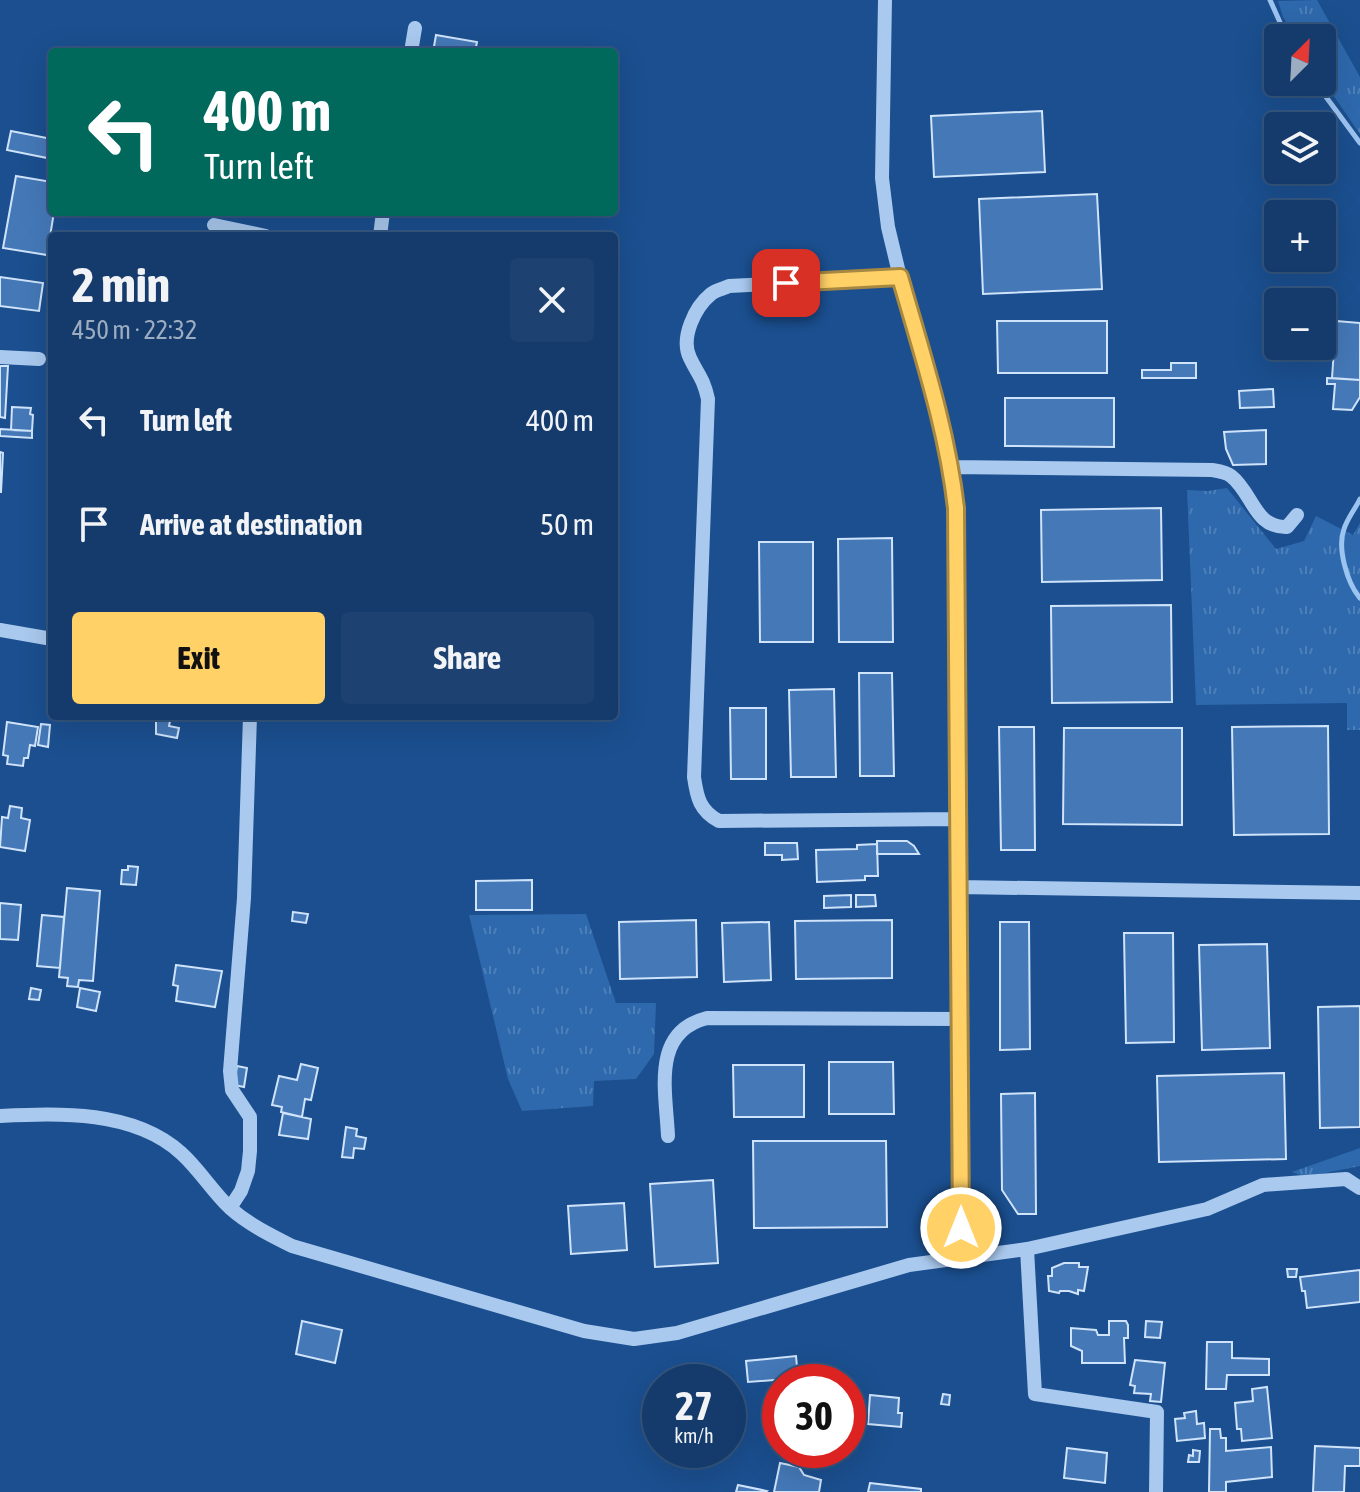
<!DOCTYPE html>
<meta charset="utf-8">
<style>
:root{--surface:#143b6b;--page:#1d4271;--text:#f1f3f6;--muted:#9dadc1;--line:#33557e;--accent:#ffd166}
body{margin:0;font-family:"Asap Condensed",sans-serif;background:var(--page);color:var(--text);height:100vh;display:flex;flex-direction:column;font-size:30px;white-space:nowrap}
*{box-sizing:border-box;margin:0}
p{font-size:26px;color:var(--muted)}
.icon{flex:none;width:44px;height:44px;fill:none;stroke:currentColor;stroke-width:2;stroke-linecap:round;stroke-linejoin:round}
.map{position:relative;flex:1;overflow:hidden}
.sheet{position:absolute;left:48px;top:232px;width:570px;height:488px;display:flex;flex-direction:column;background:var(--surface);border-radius:8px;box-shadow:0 8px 32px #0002,0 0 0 2px var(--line)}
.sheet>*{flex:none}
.banner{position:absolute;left:48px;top:48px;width:570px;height:168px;border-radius:8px;box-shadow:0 8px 32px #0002,0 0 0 2px var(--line);background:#00695c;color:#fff;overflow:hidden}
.needle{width:52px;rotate:24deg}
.controls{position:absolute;left:1264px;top:24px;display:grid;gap:16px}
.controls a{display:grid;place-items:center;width:72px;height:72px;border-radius:8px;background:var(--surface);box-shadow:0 8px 32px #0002,0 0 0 2px var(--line);font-size:40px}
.speed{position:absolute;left:642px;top:1364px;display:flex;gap:16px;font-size:40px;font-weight:700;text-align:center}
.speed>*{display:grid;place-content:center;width:104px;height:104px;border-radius:50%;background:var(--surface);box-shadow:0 8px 32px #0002,0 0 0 2px var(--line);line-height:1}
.speed small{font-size:20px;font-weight:400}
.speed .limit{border:12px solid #d22;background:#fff;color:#111}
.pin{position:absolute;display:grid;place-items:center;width:68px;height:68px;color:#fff;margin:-34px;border-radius:16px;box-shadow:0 4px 12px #0006}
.me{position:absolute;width:88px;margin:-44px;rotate:0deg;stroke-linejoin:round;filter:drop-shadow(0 0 6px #0008)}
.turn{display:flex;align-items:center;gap:28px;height:168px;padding:0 24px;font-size:36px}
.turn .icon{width:104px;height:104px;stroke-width:2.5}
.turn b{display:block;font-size:56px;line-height:68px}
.round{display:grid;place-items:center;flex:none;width:84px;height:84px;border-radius:8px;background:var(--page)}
.overview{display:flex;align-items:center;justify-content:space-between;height:136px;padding:0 24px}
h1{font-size:48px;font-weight:700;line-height:60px}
.button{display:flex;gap:16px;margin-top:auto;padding:16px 24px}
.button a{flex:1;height:92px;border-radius:8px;background:var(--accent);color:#111;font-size:32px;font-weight:700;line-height:92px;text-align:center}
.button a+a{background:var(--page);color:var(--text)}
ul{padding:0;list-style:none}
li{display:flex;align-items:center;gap:24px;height:104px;padding:0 24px}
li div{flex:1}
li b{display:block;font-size:30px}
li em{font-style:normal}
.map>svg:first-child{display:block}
.grass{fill:url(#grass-tufts)}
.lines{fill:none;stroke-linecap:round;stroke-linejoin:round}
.stream{stroke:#9cc4f0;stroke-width:5}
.building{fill:#4478b7;stroke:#cfe3fa;stroke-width:2}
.minor{stroke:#a9c9ee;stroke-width:14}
.route-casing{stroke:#a68842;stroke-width:20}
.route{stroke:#ffd166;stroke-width:14}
</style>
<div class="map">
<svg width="1360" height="1492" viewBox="0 0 1360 1492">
<defs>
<pattern id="grass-tufts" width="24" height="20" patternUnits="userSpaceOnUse" patternTransform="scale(2)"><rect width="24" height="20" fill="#2e69ad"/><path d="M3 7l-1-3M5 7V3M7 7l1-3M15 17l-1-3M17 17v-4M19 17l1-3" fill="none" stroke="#4d80b9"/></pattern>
</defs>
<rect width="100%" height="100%" fill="#1b4f8f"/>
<path class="grass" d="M1317,0L1360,77V134L1322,79V38H1296L1283,17L1278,1Z
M1227,488L1276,549L1304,541L1316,516L1353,535L1360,523V730H1347V703L1196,705L1187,490L1208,491Z
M586,914L616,1003H656L654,1054L636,1079L594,1081L593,1106L522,1111L508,1079L469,915Z
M1360,1148V1166L1305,1177L1292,1172Z"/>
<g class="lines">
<path class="stream" d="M1270,0L1287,38
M1315,82L1360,143
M1360,499C1355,509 1347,519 1344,529C1337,548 1347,583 1360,598"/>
</g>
<path class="building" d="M436,35L477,42L475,52H433Z
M1042,111L1045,172L934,177L931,116Z
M11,131L52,139V159L7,150Z
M16,176L52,182V212H54L47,255L3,248Z
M1097,194L1102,289L983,294L979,199Z
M167,231L196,235V236H166Z
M0,277L43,283L39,311L0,306Z
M997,321H1107V373H998Z
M1336,321L1360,323V380L1332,378Z
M1171,363H1196V378H1142V370H1171Z
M0,366H8L5,418L0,417Z
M1327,378L1360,380V397L1352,410L1333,409L1335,384H1327Z
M1273,389L1274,407L1240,408L1239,391Z
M1005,398H1114V447L1005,446Z
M12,407L31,408L30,414L33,415L32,431L11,430Z
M0,429L32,431V438L0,436Z
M1266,430V464L1233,465L1226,449L1224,432Z
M0,452L3,453L1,492H0Z
M1161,508L1162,580L1042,582L1041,510Z
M892,538L893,642H839L838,539Z
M759,542H813V642H760Z
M1171,605L1172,702L1052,703L1051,606Z
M859,673H892L894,776H860Z
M834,689L836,777H791L789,690Z
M730,708H766V779H731Z
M156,716H171L169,726L179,728L177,738L156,734Z
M7,722L38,727L35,746L30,745L28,758H24L23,766L7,764L8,756L3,755Z
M41,724L50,725L48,747L38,745Z
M1328,726L1329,834L1234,835L1232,727Z
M999,727H1034L1035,850H1001Z
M1064,728H1182V825L1063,824Z
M10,806L22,808L21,818L30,820L25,851L0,847L2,817L8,818Z
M877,841H907L914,846L919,854H877Z
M765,843H797L798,859L782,860V855H765Z
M877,844L878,876H865V880L817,882L816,850L857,849V845Z
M128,866L138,867L136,885L121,884L122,870H128Z
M532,880V910H476V881Z
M67,888L100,891L93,981L79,980L78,987L67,986L68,978L59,977Z
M851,895V907L824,908V896Z
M856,895H875L876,906L856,907Z
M0,903L21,905L18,940L0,939Z
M293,912L308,914L306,923L292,921Z
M42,915L64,917L60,968L37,966Z
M696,920L697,977L620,979L619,922Z
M892,920V978L796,979L795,921Z
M769,922L771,980L724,982L722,923Z
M1000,922H1029L1030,1049L1000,1050Z
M1124,933H1173L1174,1042L1126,1043Z
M1267,944L1270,1048L1202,1050L1199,945Z
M176,965L222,971L215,1007L176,1001L178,986L173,985Z
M31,988L41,990L39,1000L29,999Z
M80,988L100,992L96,1011L77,1007Z
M1360,1006V1127L1320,1128L1318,1007Z
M829,1062H893L894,1114H829Z
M301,1064L318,1068L311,1100L305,1099L302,1117L281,1112L282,1107L272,1105L279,1076L297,1080Z
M733,1065H804V1117H734Z
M237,1066L247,1068L244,1087L234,1085Z
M1284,1073L1286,1159L1159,1162L1157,1076Z
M1035,1093L1036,1214H1018L1002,1190L1001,1094Z
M283,1113L311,1119L308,1139L279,1135Z
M346,1127L357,1129L356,1136L366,1138L364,1149L354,1148L353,1158L342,1157Z
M753,1141H886L887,1227L754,1228Z
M713,1180L718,1263L655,1267L650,1184Z
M624,1203L627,1250L571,1254L568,1206Z
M1064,1263H1079V1267H1088L1084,1291L1078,1290V1294L1069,1291H1060L1059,1293L1049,1291L1048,1276H1052V1268Z
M1287,1269H1297L1296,1277H1288Z
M1360,1270V1302L1307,1308L1305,1291H1302L1300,1277Z
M302,1321L342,1330L335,1363L296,1354Z
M1109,1321H1126L1128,1325V1338H1124L1125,1363H1082V1351L1071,1346V1328L1096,1330L1098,1335H1109Z
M1146,1321L1162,1322L1160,1338L1145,1337Z
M1207,1342H1232V1358L1269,1359V1375H1227L1226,1389H1206Z
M796,1356L798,1378L748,1382L746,1361Z
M1135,1360L1165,1363L1161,1402L1150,1401L1151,1394L1134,1393L1135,1386L1130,1385Z
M1267,1387L1272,1438L1242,1441L1241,1429H1237L1235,1403L1253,1401L1252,1389Z
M943,1394L950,1395L949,1405L941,1404Z
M870,1395L899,1398L898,1413H902L901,1427L868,1424Z
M1196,1411L1197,1424L1204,1423L1205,1438L1177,1441L1175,1419L1185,1418L1184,1413Z
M1210,1429H1220L1221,1438H1226V1451L1271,1447L1272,1477L1226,1482V1492H1209Z
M1315,1446L1360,1448V1466H1345L1344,1492H1313Z
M1067,1448L1107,1453L1105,1483L1064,1478Z
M1193,1450L1200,1451L1199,1462H1188L1189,1455L1193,1456Z
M780,1463L799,1467L804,1475L821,1480L819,1492H774Z
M870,1483L921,1489V1492H868Z
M738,1485L767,1491L766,1492H736Z"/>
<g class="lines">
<path class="minor" d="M885,0L882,178L888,227L900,277
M411,52L415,28
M214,225L266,236
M380,236L383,212
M0,357L39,359
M951,467L1212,470C1218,471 1226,472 1231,476C1253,493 1254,528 1287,527L1297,515
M0,630L52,639
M958,819L719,821C700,811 697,798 694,777L708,399C703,377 698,375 690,358C680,338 695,307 711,294C716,290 723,289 729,286L900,277C922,354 947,429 956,508L962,1258
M959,887L1360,893
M0,1116C59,1113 134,1110 181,1153C199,1169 212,1191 230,1208C248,1224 270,1235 292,1246L584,1331L634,1339L677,1333L909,1265L1027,1249L1207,1209L1263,1185L1346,1179L1360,1188
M668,1136C666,1091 651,1032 707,1018L960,1019
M230,1208L241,1191L248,1171L250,1151V1117L232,1090L230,1071L244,898L250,716
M1027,1249L1035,1394L1157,1412L1156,1492"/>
</g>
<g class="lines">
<defs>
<path id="route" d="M786,283L900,277C922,354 947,429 956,508L961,1228"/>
</defs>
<use href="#route" class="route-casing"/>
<use href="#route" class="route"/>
</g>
</svg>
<div class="controls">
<a><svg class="needle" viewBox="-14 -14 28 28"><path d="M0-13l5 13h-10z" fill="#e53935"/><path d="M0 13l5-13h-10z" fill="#9dadc1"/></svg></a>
<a><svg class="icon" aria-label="layers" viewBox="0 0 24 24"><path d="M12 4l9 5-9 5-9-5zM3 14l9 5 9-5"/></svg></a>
<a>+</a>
<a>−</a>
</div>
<div class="speed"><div>27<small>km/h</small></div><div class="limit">30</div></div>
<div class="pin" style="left:786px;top:283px;background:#d93025"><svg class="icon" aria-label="arrive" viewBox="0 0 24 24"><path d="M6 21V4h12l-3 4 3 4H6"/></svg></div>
<svg class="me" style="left:961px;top:1228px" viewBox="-20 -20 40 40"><circle r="17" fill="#ffd166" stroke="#fff" stroke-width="3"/><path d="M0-11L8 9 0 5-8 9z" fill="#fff"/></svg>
<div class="banner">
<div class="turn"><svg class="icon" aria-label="left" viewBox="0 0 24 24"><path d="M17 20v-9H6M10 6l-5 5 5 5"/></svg><div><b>400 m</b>Turn left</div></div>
</div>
<section class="sheet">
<div class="overview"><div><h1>2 min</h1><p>450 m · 22:32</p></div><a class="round"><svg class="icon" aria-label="close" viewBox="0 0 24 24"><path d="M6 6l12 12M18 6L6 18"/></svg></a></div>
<ul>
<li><svg class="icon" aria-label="left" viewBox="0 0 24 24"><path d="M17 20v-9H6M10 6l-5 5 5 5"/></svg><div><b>Turn left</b></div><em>400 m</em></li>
<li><svg class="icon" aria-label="arrive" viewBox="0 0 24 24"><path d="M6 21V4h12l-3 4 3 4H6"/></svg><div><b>Arrive at destination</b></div><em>50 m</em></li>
</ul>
<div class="button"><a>Exit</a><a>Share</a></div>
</section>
</div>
